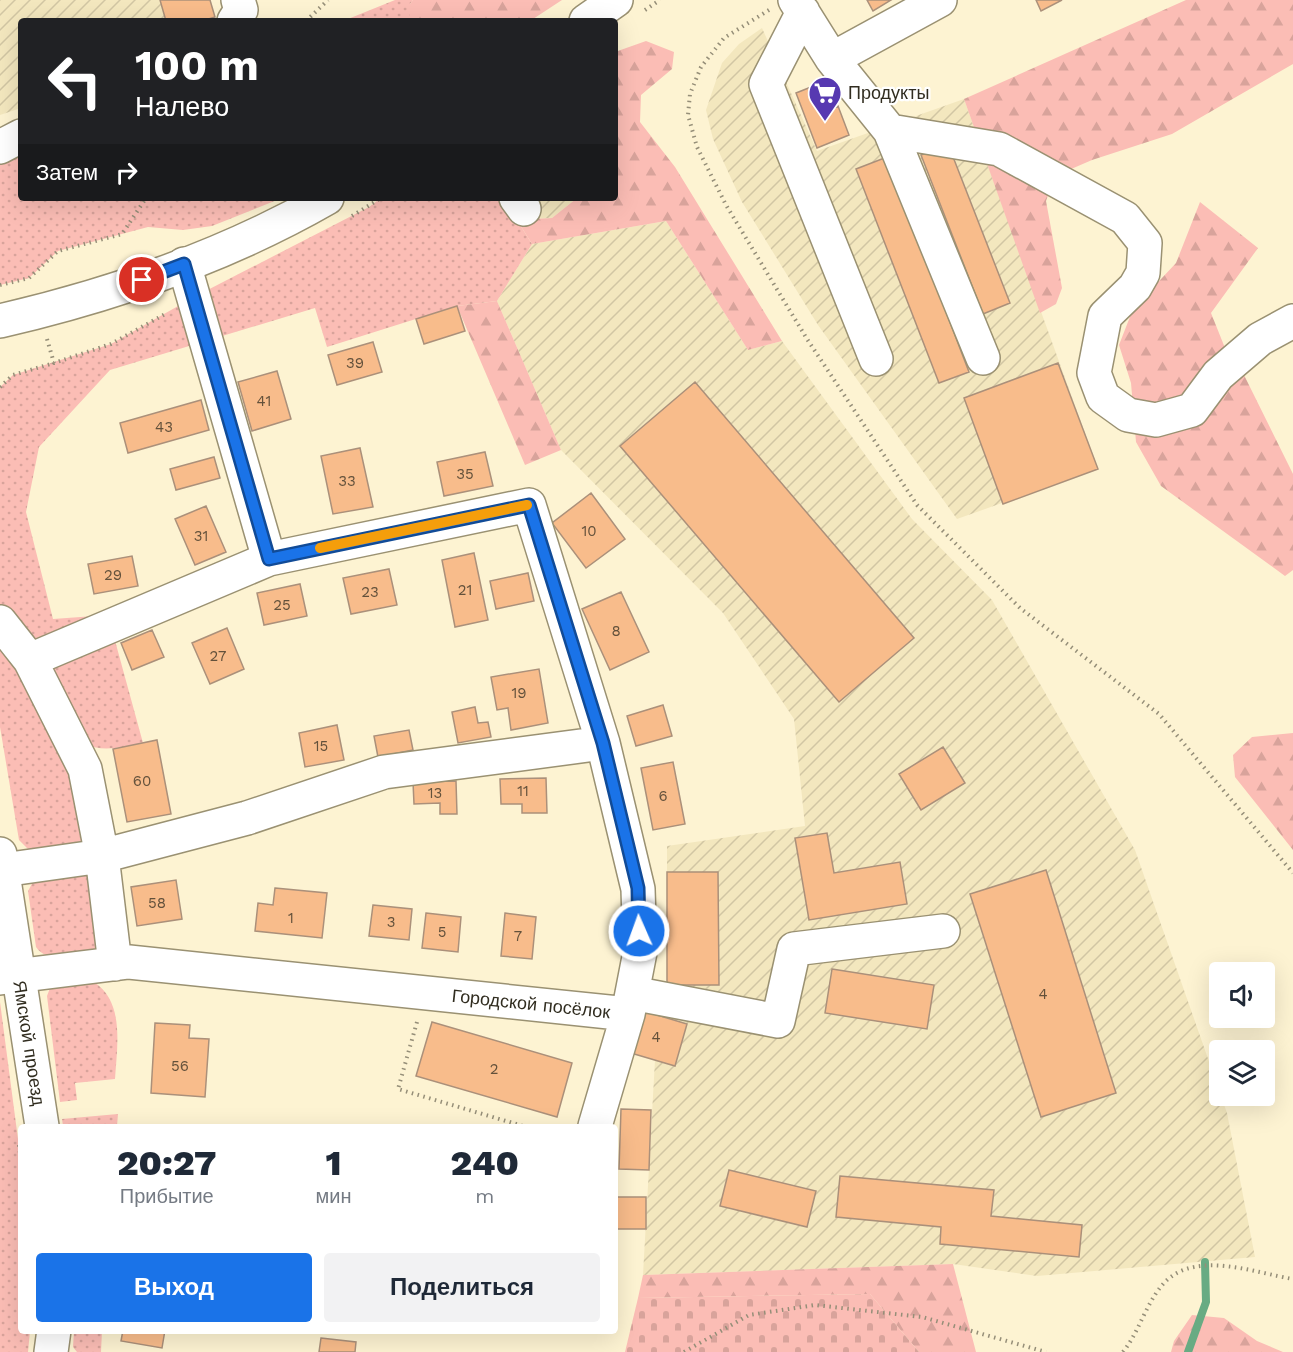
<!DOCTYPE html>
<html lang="ru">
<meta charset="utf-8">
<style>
:root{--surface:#fff;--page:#f2f2f3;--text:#1f2937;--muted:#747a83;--accent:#1a73e8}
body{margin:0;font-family:"Work Sans",sans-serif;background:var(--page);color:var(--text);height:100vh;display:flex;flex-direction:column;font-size:22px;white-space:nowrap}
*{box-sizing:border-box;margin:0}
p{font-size:20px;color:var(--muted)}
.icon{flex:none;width:33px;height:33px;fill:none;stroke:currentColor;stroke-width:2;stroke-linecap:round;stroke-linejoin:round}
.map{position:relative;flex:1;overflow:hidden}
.panel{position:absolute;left:18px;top:1124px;width:600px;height:210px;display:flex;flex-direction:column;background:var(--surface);border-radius:6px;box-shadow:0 6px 24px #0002}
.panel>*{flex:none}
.top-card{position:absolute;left:18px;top:18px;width:600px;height:183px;border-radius:6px;box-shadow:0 6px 24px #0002;background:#202124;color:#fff;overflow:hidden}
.buttons{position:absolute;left:1209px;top:962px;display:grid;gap:12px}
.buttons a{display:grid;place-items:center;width:66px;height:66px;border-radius:6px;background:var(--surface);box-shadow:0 6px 24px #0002;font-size:30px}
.pin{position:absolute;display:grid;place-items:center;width:51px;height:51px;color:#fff;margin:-26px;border:3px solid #fff;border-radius:50%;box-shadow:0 2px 6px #0007}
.me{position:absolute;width:66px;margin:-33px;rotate:358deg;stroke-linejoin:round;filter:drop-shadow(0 0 4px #0008)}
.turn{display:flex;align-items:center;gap:21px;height:126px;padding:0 18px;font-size:27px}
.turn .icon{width:78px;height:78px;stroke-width:2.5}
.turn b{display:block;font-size:42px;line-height:51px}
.then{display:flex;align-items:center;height:57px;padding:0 18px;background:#0003;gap:12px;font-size:22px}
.eta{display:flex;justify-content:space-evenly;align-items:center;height:102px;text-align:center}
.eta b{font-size:36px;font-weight:800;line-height:42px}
.button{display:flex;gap:12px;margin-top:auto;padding:12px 18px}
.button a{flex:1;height:69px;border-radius:6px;background:var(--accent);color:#fff;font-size:24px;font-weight:800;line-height:69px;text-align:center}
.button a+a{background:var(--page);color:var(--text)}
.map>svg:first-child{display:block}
.industrial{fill:url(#industrial-furrows)}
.grass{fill:url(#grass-dots)}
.forest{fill:url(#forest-firs)}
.cemetery{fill:url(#cemetery-stones)}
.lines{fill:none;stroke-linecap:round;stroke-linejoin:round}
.stream{stroke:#68ab83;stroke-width:8}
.building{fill:#f8bc8b;stroke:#ab907a;stroke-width:1.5}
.minor-casing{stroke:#9a9172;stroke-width:36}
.major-casing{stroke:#9a9172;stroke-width:36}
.path{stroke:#958e78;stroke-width:4;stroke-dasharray:1.5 4.5;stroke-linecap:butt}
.minor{stroke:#fff;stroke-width:33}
.major{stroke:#fff;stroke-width:33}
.route-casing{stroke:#114b97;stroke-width:15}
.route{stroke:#1a73e8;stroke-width:10}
.slow{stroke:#f59e0b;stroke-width:10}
.labels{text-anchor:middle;stroke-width:4.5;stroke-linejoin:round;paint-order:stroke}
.number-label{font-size:15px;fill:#63513b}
.poi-label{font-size:18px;fill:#312d20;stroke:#fff;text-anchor:start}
.street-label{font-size:18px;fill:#312d20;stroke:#fff}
</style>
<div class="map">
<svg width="1293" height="1352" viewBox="0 0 1293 1352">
<defs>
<pattern id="industrial-furrows" width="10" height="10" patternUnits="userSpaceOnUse" patternTransform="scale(1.5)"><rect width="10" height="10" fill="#f3e7be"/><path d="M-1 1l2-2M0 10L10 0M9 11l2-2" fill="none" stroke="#d1c6a3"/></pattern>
<pattern id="grass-dots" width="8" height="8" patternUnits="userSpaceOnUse" patternTransform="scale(1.5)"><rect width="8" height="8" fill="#fbbdb5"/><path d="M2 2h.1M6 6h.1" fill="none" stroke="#d8a39b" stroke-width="1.8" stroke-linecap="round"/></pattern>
<pattern id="forest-firs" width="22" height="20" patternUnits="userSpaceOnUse" patternTransform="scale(1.5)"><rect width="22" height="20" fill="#fbbdb5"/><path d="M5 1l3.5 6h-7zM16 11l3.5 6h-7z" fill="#d8a39b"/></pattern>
<pattern id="cemetery-stones" width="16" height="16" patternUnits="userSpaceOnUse" patternTransform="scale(1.5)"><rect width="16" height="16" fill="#fbbdb5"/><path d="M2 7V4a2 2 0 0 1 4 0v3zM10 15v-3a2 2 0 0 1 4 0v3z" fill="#d8a39b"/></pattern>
</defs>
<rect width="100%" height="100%" fill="#fdf3d2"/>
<path class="industrial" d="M0,0H210L215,17L208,21H21V108L0,115Z
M762,28L817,151L964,99L1098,469L957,519L818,325L742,202L713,139L706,110L722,63L739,44Z
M500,198H577L552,218L517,220Z
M666,221L748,350L782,341L912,519L992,600L1135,850L1227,1113L1255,1257L1037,1276L953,1264L643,1275L655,1060L675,1066L687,1024L663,1016L667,985V846L805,826L794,719L723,613L561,450L497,301L532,244Z"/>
<path class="grass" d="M395,0H413L410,4V21H343Z
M21,152V198H282L212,226L183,230L148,227L58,251L29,278L0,285V160Z
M381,198H500L517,220L532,244L497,301L457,306L327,347L315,308L110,370L39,447L26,512L53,619L108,615L44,641L28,636L0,608V387L13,375L111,344L194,297L369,207Z
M0,635L76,775L85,842L30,851L19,840L0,727Z
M114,637L143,743C122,747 102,753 83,743L49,667Z
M95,871L105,952C86,954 48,966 36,947L28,891L34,880Z
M94,982C125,1002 117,1047 115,1079L75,1083L77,1100L60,1102L47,996L50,988Z
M0,1002L21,1162V1330L30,1331L28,1352H0Z
M118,1114L117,1126H63L62,1119Z
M74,1331H102L101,1352H77L73,1347Z"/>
<path class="forest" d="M413,0H562L530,21H410V4Z
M1186,0H1293V64L1172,134L1092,160L1055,176L1046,201L1062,288L1056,304L1040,313L964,99Z
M646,41L674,52L672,69L641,95L640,122L675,167L782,341L748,350L666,221L532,244L517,220L552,218L577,198H615V52Z
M1200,202L1258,248L1211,313L1225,348L1244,375L1293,474V570L1285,576L1161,486L1136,442L1131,383L1119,345L1133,309L1176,263Z
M497,301L561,450L525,465L457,306Z
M1293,733V850L1235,777L1233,755L1252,737Z
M953,1264L976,1352H919L870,1294L638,1298L643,1275Z
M1192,1315L1224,1318L1257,1341L1283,1352H1171L1174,1341Z"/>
<path class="cemetery" d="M870,1294L919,1352H625L638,1298Z"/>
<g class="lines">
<path class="stream" d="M1188,1352L1206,1302L1205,1262"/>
</g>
<path class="building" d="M160,0H210L215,17L202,21H166Z
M867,0H891L873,11Z
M1036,0H1062L1041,11Z
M821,83L831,109L838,106L849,135L817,148L796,93Z
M948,144L1010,303L983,314L921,155Z
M887,157L969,372L939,383L856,169Z
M457,306L465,331L424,344L416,319Z
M373,342L382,372L337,385L328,355Z
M1058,363L1098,469L1003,504L964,398Z
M277,371L291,419L252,431L238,382Z
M695,382L914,638L839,702L620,446Z
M201,400L209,430L128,453L120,423Z
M360,448L373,507L333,514L321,456Z
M485,452L493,486L444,496L437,462Z
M214,457L220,478L176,490L170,469Z
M591,493L625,539L586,568L552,523Z
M206,506L226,552L195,565L175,519Z
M474,553L488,620L455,627L442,560Z
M132,556L138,586L94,594L88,564Z
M389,569L397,605L351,614L343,578Z
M528,573L534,601L496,609L490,581Z
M300,584L307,616L264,625L257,593Z
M621,592L649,652L610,670L582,609Z
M227,628L244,669L210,684L192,643Z
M152,630L164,657L132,670L121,643Z
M539,669L548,723L511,730L508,708L497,710L491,677Z
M663,705L672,736L636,746L627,716Z
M475,707L478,723L488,722L491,737L458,743L452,712Z
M337,725L344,760L305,767L299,733Z
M409,730L413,750L378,757L374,736Z
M157,740L171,814L127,822L113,749Z
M943,747L965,783L921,810L899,774Z
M673,762L685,824L653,830L641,768Z
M546,778L547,813H522V804H501L500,779Z
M456,781L457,814H440V803L414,804L413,782Z
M827,833L834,873L900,862L907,904L809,920L795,838Z
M1046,870L1116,1093L1041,1117L970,894Z
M667,872H718L719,985H667Z
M176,880L182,919L137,926L131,887Z
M275,888L327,893L322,938L255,931L258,903L273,905Z
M373,905L412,909L409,940L369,936Z
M426,913L461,917L458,952L422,948Z
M505,913L536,917L532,959L501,956Z
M832,969L934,985L927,1029L825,1013Z
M637,1009L687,1024L675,1066L624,1051Z
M432,1022L572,1063L557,1117L416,1076Z
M155,1023L190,1025L189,1038L209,1039L205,1097L151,1093Z
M621,1109L651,1110L649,1170L619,1169Z
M729,1170L816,1191L807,1227L720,1206Z
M840,1176L994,1190L991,1216L1082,1225L1079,1257L940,1244L941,1227L836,1217Z
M615,1197H646V1229H615Z
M123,1330H165L162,1348L121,1341Z
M321,1338L356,1342L355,1352H319Z"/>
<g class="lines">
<defs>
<path id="minor" d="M795,0L832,59L940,0
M803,12L766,84L876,359
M234,21L241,10L238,0
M832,59L890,131L983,358
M890,131L999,149L1125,218L1145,243L1143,273L1135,287L1105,316L1094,373L1103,397L1128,415L1156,420L1192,410L1218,375L1260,339L1293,321
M0,147L21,136
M516,198L524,209
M184,264L269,559
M0,622L30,660L85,769L102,856L115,964
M30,660L269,559L529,505L603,743L638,889L640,952L628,1014L595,1126
M3,870L102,856L247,818L384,772L603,743
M0,978L129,962L628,1014
M632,993L778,1021L794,949L943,931"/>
<path id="major" d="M586,21L616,0
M0,321C112,295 226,256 327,198
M0,854L42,1126
M51,1352L54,1330"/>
</defs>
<use href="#minor" class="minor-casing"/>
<use href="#major" class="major-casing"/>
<path class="path" d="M645,10L660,0
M769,10L724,38L701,67L690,94L688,115L697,147L726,205L807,339L917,505L1020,608L1159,714L1293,873
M306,21L328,0
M352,216L381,198
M0,285L29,278L58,251L122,234L146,198
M47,339L54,363L111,344L167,313
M0,387L13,375L54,363
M417,1022L398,1089L523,1126
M19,1145L21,1162
M684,1352L749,1315L815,1305L922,1317L1046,1352
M1123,1352C1140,1331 1147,1299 1167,1280C1199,1251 1256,1273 1293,1279"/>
<use href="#minor" class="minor"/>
<use href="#major" class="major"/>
</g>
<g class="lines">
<defs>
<path id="route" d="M142,280L184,264L269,559L529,505L603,743L638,888L639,931"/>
</defs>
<use href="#route" class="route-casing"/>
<use href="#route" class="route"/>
<path class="slow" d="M320,548L527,505"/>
</g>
<defs>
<symbol id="supermarket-pin" viewBox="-11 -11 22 30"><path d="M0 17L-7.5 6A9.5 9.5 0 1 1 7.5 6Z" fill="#5739b1" stroke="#fff"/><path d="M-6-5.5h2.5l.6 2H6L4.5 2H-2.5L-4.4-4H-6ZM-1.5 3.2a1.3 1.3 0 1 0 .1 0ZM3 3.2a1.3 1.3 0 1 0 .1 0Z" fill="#fff"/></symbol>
</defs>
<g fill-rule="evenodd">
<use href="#supermarket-pin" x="806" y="74" width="38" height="52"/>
</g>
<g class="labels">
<g class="number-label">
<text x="355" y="368">39</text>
<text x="264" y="406">41</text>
<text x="164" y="432">43</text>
<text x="465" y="479">35</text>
<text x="347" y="486">33</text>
<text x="589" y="536">10</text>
<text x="201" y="541">31</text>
<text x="113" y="580">29</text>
<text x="465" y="595">21</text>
<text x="370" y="597">23</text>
<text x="282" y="610">25</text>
<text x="616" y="636">8</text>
<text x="218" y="661">27</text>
<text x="519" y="698">19</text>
<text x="321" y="751">15</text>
<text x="142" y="786">60</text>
<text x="523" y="796">11</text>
<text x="435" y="798">13</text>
<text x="663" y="801">6</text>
<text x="157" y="908">58</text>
<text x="291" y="923">1</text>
<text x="391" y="927">3</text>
<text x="442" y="937">5</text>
<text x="518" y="941">7</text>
<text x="1043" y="999">4</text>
<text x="656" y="1042">4</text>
<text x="180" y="1071">56</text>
<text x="494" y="1074">2</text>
</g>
<g class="poi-label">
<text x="848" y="99">Продукты</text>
</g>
<g class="street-label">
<text transform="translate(531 1004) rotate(6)" y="6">Городской посёлок</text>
<text transform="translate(29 1043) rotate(81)" y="6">Ямской проезд</text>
</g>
</g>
</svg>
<div class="buttons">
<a><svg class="icon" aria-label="sound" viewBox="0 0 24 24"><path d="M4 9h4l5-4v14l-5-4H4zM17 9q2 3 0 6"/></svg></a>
<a><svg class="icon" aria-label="layers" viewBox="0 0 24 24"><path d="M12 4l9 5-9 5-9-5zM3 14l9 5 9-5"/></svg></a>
</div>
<div class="pin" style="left:142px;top:280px;background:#d93025"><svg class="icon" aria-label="arrive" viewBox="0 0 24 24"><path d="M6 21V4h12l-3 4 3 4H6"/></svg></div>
<svg class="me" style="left:639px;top:931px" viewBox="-20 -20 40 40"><circle r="17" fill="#1a73e8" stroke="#fff" stroke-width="3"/><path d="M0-11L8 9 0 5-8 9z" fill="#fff"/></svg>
<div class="top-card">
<div class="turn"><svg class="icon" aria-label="left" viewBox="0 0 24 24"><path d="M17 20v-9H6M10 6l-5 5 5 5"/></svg><div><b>100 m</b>Налево</div></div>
<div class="then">Затем<svg class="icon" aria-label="right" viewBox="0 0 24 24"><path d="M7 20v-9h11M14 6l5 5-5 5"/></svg></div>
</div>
<section class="panel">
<div class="eta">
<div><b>20:27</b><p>Прибытие</p></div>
<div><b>1</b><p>мин</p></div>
<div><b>240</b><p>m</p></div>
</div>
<div class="button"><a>Выход</a><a>Поделиться</a></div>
</section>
</div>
